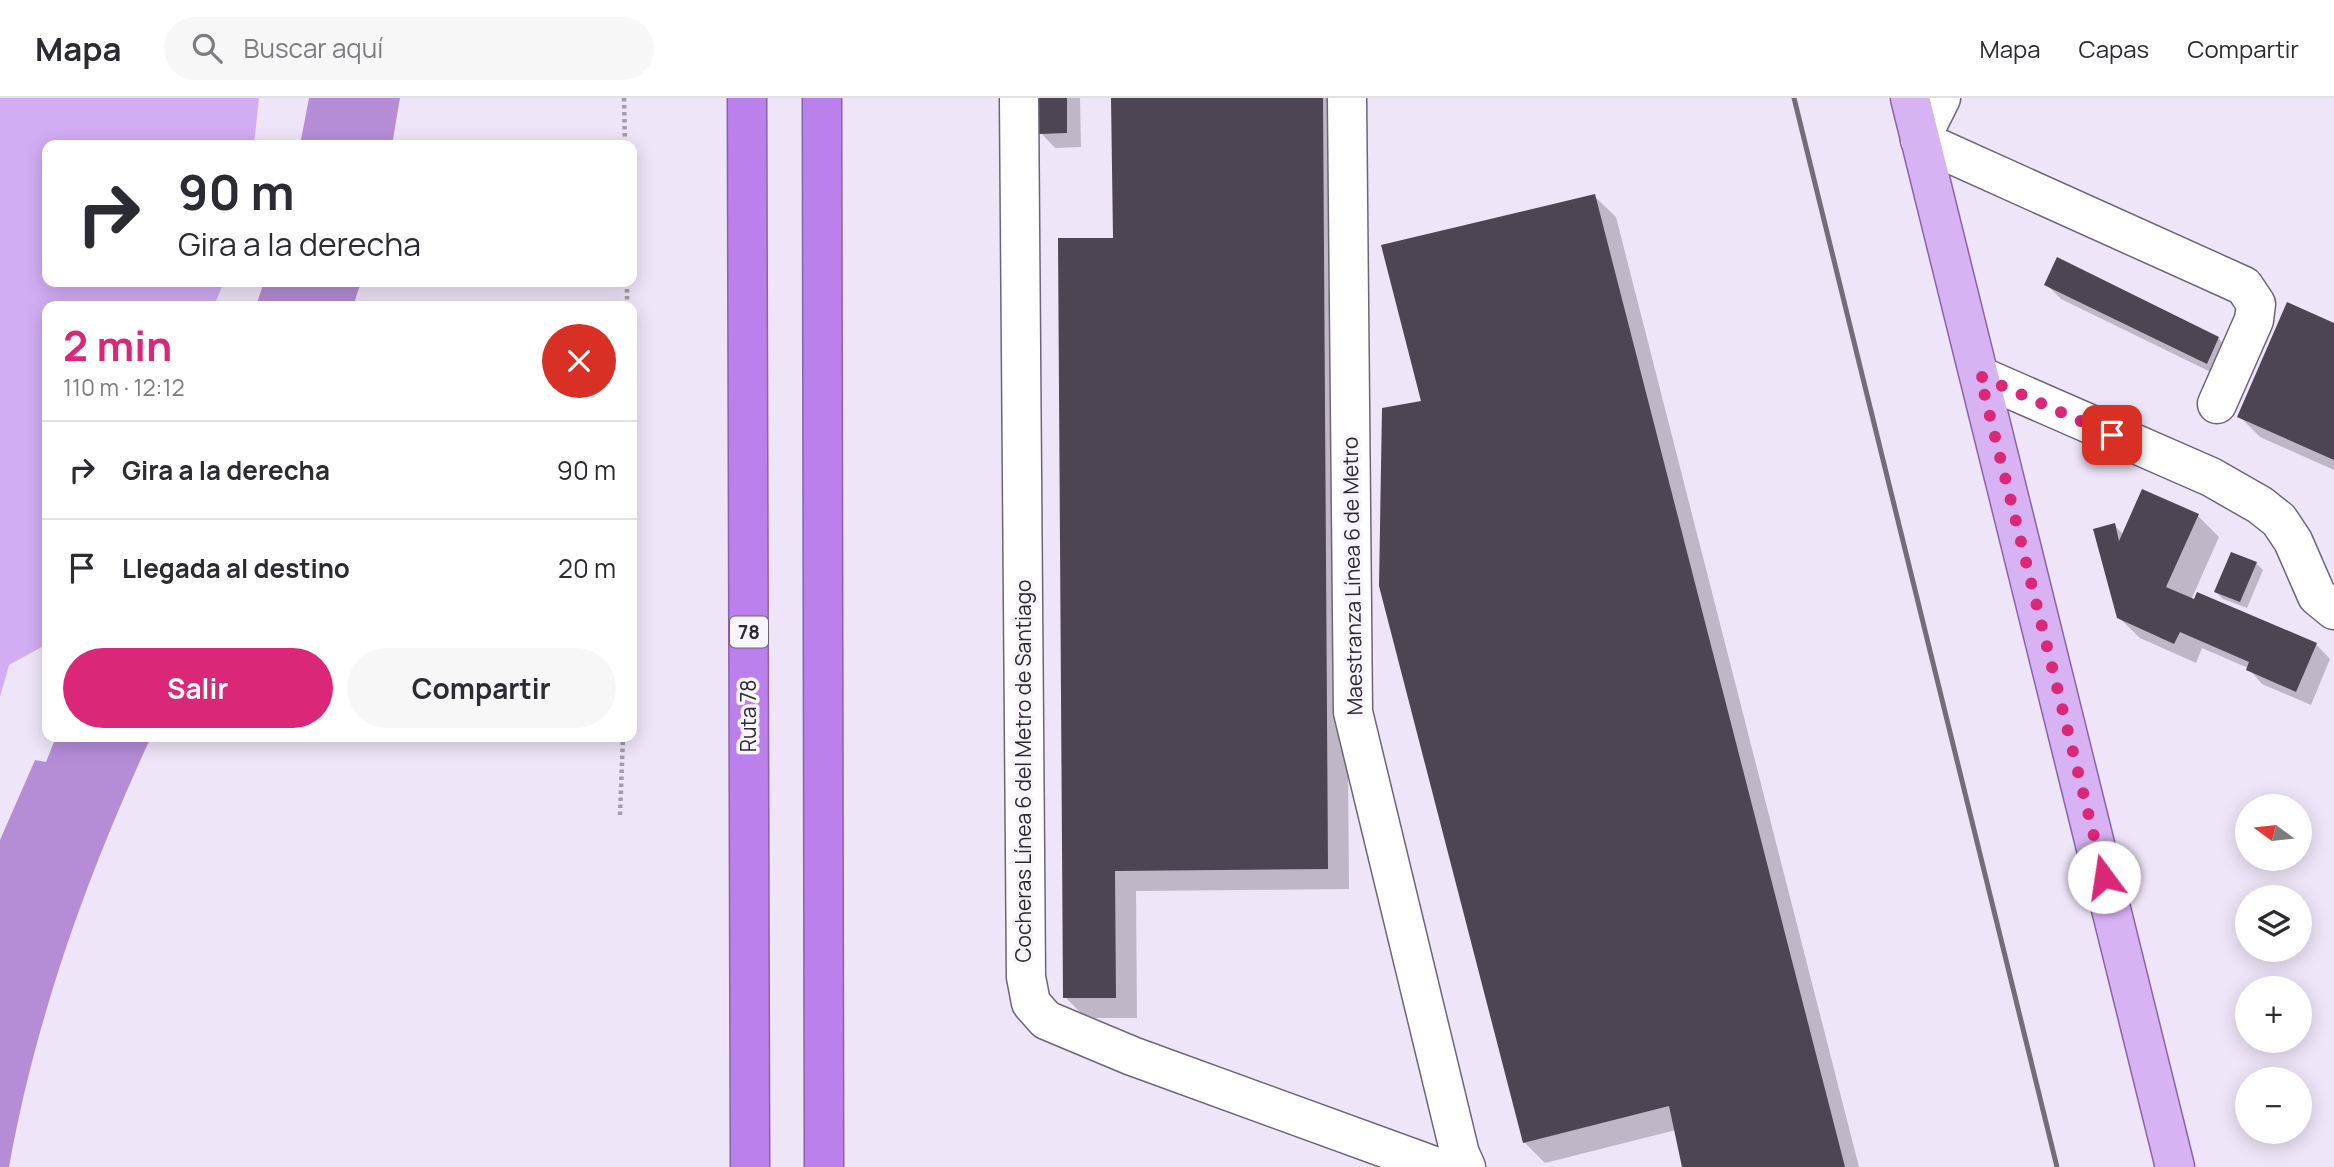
<!DOCTYPE html>
<html lang="es">
<meta charset="utf-8">
<style>
:root{--surface:#fff;--page:#f7f7f7;--text:#2b2b33;--muted:#7c7c81;--line:#e1e1e2;--accent:#db2777}
body{margin:0;font-family:Manrope,sans-serif;background:var(--page);color:var(--text);height:100vh;display:flex;flex-direction:column;font-size:26px;white-space:nowrap}
*{box-sizing:border-box;margin:0}
p{font-size:23px;color:var(--muted)}
.icon{flex:none;width:38px;height:38px;fill:none;stroke:currentColor;stroke-width:2;stroke-linecap:round;stroke-linejoin:round}
.map{position:relative;flex:1;overflow:hidden}
.sheet{position:absolute;left:42px;top:203px;width:595px;height:441px;display:flex;flex-direction:column;background:var(--surface);border-radius:14px;box-shadow:0 4px 18px #0003}
.sheet>*{flex:none}
.banner{position:absolute;left:42px;top:42px;width:595px;height:147px;border-radius:14px;box-shadow:0 4px 18px #0003;background:#fff;color:var(--text);overflow:hidden}
.needle{width:46px;rotate:285deg}
.fabs{position:absolute;left:2235px;top:696px;display:grid;gap:14px}
.fabs a{display:grid;place-items:center;width:77px;height:77px;border-radius:50%;background:var(--surface);box-shadow:0 4px 18px #0003;font-size:35px}
.pin{position:absolute;display:grid;place-items:center;width:60px;height:60px;color:#fff;margin:-30px;border-radius:14px;box-shadow:0 4px 10px #0006}
.me{position:absolute;width:77px;margin:-38px;rotate:346deg;stroke-linejoin:round;filter:drop-shadow(0 0 5px #0008)}
.turn{display:flex;align-items:center;gap:24px;height:147px;padding:0 21px;font-size:32px}
.turn .icon{width:91px;height:91px;stroke-width:2.5}
.turn b{display:block;font-size:49px;line-height:60px}
.round{display:grid;place-items:center;flex:none;width:74px;height:74px;border-radius:37px;background:var(--page)}
.headline{display:flex;align-items:center;justify-content:space-between;height:119px;padding:0 21px}
h1{font-size:42px;font-weight:700;line-height:52px;color:var(--accent)}
.button{display:flex;gap:14px;margin-top:auto;padding:14px 21px}
.button a{flex:1;height:80px;border-radius:42px;background:var(--accent);color:#fff;font-size:28px;font-weight:700;line-height:80px;text-align:center}
.button a+a{background:var(--page);color:var(--text)}
ul{padding:0;list-style:none}
li{display:flex;align-items:center;gap:21px;height:98px;padding:0 21px;border-top:2px solid var(--line)}
li div{flex:1}
li b{display:block;font-size:26px}
li em{font-style:normal}
header{display:flex;align-items:center;gap:42px;box-sizing:border-box;height:98px;padding:0 35px;background:var(--surface);border-bottom:2px solid var(--line)}
header strong{font-size:33px}
nav{display:flex;gap:38px;margin-inline-start:auto;font-size:24px}
.search{width:490px;height:63px;background:var(--page);display:flex;align-items:center;gap:18px;box-sizing:border-box;padding:0 24px;border-radius:38px;color:var(--muted);font-size:26px}
.map>svg:first-child{display:block}
.green{fill:#d2adf4}
.water{fill:#b58dd7}
.shadow{fill:#0003}
.building{fill:#4d4454}
.lines{fill:none;stroke-linecap:round;stroke-linejoin:round}
.minor-casing{stroke:#6d6576;stroke-width:41}
.major-casing{stroke:#8a62aa;stroke-width:41}
.highway-casing{stroke:#8a62aa;stroke-width:41}
.path{stroke:#a39cab;stroke-width:4.5;stroke-dasharray:3.5 3.5;stroke-linecap:butt}
.minor{stroke:#fff;stroke-width:38}
.major{stroke:#d7b3f4;stroke-width:38}
.highway{stroke:#bc80ec;stroke-width:38}
.rail{stroke:#736d78;stroke-width:5}
.route{stroke:#db2777;stroke-width:12;stroke-dasharray:0 21.6}
.labels{text-anchor:middle;stroke-width:7;stroke-linejoin:round;paint-order:stroke}
.shield{fill:#f9f5fd;stroke:#6a666e;stroke-width:2}
.shield-label{font-size:19px;font-weight:bold;fill:#2d2930}
.street-label{font-size:21px;fill:#2d2930;stroke:#f9f5fd}
</style>
<header>
<strong>Mapa</strong>
<div class="search"><svg class="icon" aria-label="search" viewBox="0 0 24 24"><circle cx="10" cy="10" r="6"/><path d="M15 15l6 6"/></svg>Buscar aquí</div>
<nav><a>Mapa</a><a>Capas</a><a>Compartir</a></nav>
</header>
<div class="map">
<svg width="2334" height="1069" viewBox="0 0 2334 1069">
<rect width="100%" height="100%" fill="#efe5f9"/>
<path class="green" d="M0,0H259L254,47H47V184H224L214,208H47V546L9,567L0,599Z"/>
<path class="water" d="M309,0H400L392,47H300Z
M264,184H361L353,208H256Z
M56,639H151C87,777 36,919 9,1069H0V742L35,662L46,664Z"/>
<path class="shadow" d="M1040,0H1080L1081,49L1055,50L1041,35Z
M1113,0H1339L1343,4L1349,791L1136,793L1137,920H1086L1065,899L1114,141Z
M1594,98L1616,119L1859,1069H1684L1676,1032L1545,1065L1524,1044L1423,305Z
M2046,186L2218,240L2233,255L2221,279L2061,201Z
M2334,227V372L2260,339L2239,318Z
M2198,418L2219,439L2191,502L2316,546L2330,561L2311,607L2262,586L2248,570L2202,550L2196,565L2140,540L2118,519L2114,427L2124,437Z
M2256,465L2263,472L2247,510L2223,501L2216,494Z"/>
<path class="building" d="M1038,0H1067V35L1039,36Z
M1111,0H1323L1328,771L1115,773L1116,900H1063L1058,140H1113Z
M1595,96L1845,1069H1682L1669,1008L1523,1045L1379,488L1382,310L1421,303L1381,147Z
M2057,159L2219,239L2207,266L2044,187Z
M2287,204L2334,225V362L2237,319Z
M2142,391L2199,416L2166,489L2194,501L2197,494L2317,545L2296,594L2246,572L2249,564L2180,534L2174,546L2117,520L2093,431L2115,425L2119,443Z
M2231,454L2257,464L2240,504L2214,494Z"/>
<g class="lines">
<defs>
<path id="minor" d="M1019,0L1026,879L1031,905L1046,922L1132,958L1437,1069
M1347,0L1353,614L1460,1056L1466,1069
M1941,0L1920,42L2244,188L2256,206L2254,222L2217,306
M1980,278L2211,379L2260,407L2279,422L2293,443L2317,498L2334,512"/>
<path id="major" d="M1910,0L2175,1069"/>
<path id="highway" d="M747,0L750,1069
M822,0L824,1069"/>
</defs>
<use href="#minor" class="minor-casing"/>
<use href="#major" class="major-casing"/>
<use href="#highway" class="highway-casing"/>
<path class="path" d="M624,0L625,47
M627,184V208
M620,717L623,639"/>
<use href="#minor" class="minor"/>
<use href="#major" class="major"/>
<use href="#highway" class="highway"/>
<path class="rail" d="M1794,0L2057,1069"/>
</g>
<g class="lines">
<path class="route" d="M2104,779L1980,278L2112,337"/>
</g>
<g class="labels">
<rect class="shield" x="730" y="518.5" width="38" height="31" rx="5"/>
<g class="shield-label">
<text x="749" y="541">78</text>
</g>
<g class="street-label">
<text transform="translate(1353 478) rotate(-91)" y="7">Maestranza Línea 6 de Metro</text>
<text transform="translate(749 618) rotate(-90)" y="7">Ruta 78</text>
<text transform="translate(1024 673) rotate(-90)" y="7">Cocheras Línea 6 del Metro de Santiago</text>
</g>
</g>
</svg>
<div class="fabs">
<a><svg class="needle" viewBox="-14 -14 28 28"><path d="M0-13l5 13h-10z" fill="#e53935"/><path d="M0 13l5-13h-10z" fill="#7c7c81"/></svg></a>
<a><svg class="icon" aria-label="layers" viewBox="0 0 24 24"><path d="M12 4l9 5-9 5-9-5zM3 14l9 5 9-5"/></svg></a>
<a>+</a>
<a>−</a>
</div>
<div class="pin" style="left:2112px;top:337px;background:#d93025"><svg class="icon" aria-label="arrive" viewBox="0 0 24 24"><path d="M6 21V4h12l-3 4 3 4H6"/></svg></div>
<svg class="me" style="left:2104px;top:779px" viewBox="-20 -20 40 40"><circle r="19" fill="#fff"/><path d="M0-13L10 11 0 6-10 11z" fill="#db2777"/></svg>
<div class="banner">
<div class="turn"><svg class="icon" aria-label="right" viewBox="0 0 24 24"><path d="M7 20v-9h11M14 6l5 5-5 5"/></svg><div><b>90 m</b>Gira a la derecha</div></div>
</div>
<section class="sheet">
<div class="headline"><div><h1>2 min</h1><p>110 m · 12:12</p></div><a class="round" style="background:#d93025;color:#fff"><svg class="icon" aria-label="close" viewBox="0 0 24 24"><path d="M6 6l12 12M18 6L6 18"/></svg></a></div>
<ul>
<li><svg class="icon" aria-label="right" viewBox="0 0 24 24"><path d="M7 20v-9h11M14 6l5 5-5 5"/></svg><div><b>Gira a la derecha</b></div><em>90 m</em></li>
<li><svg class="icon" aria-label="arrive" viewBox="0 0 24 24"><path d="M6 21V4h12l-3 4 3 4H6"/></svg><div><b>Llegada al destino</b></div><em>20 m</em></li>
</ul>
<div class="button"><a>Salir</a><a>Compartir</a></div>
</section>
</div>
